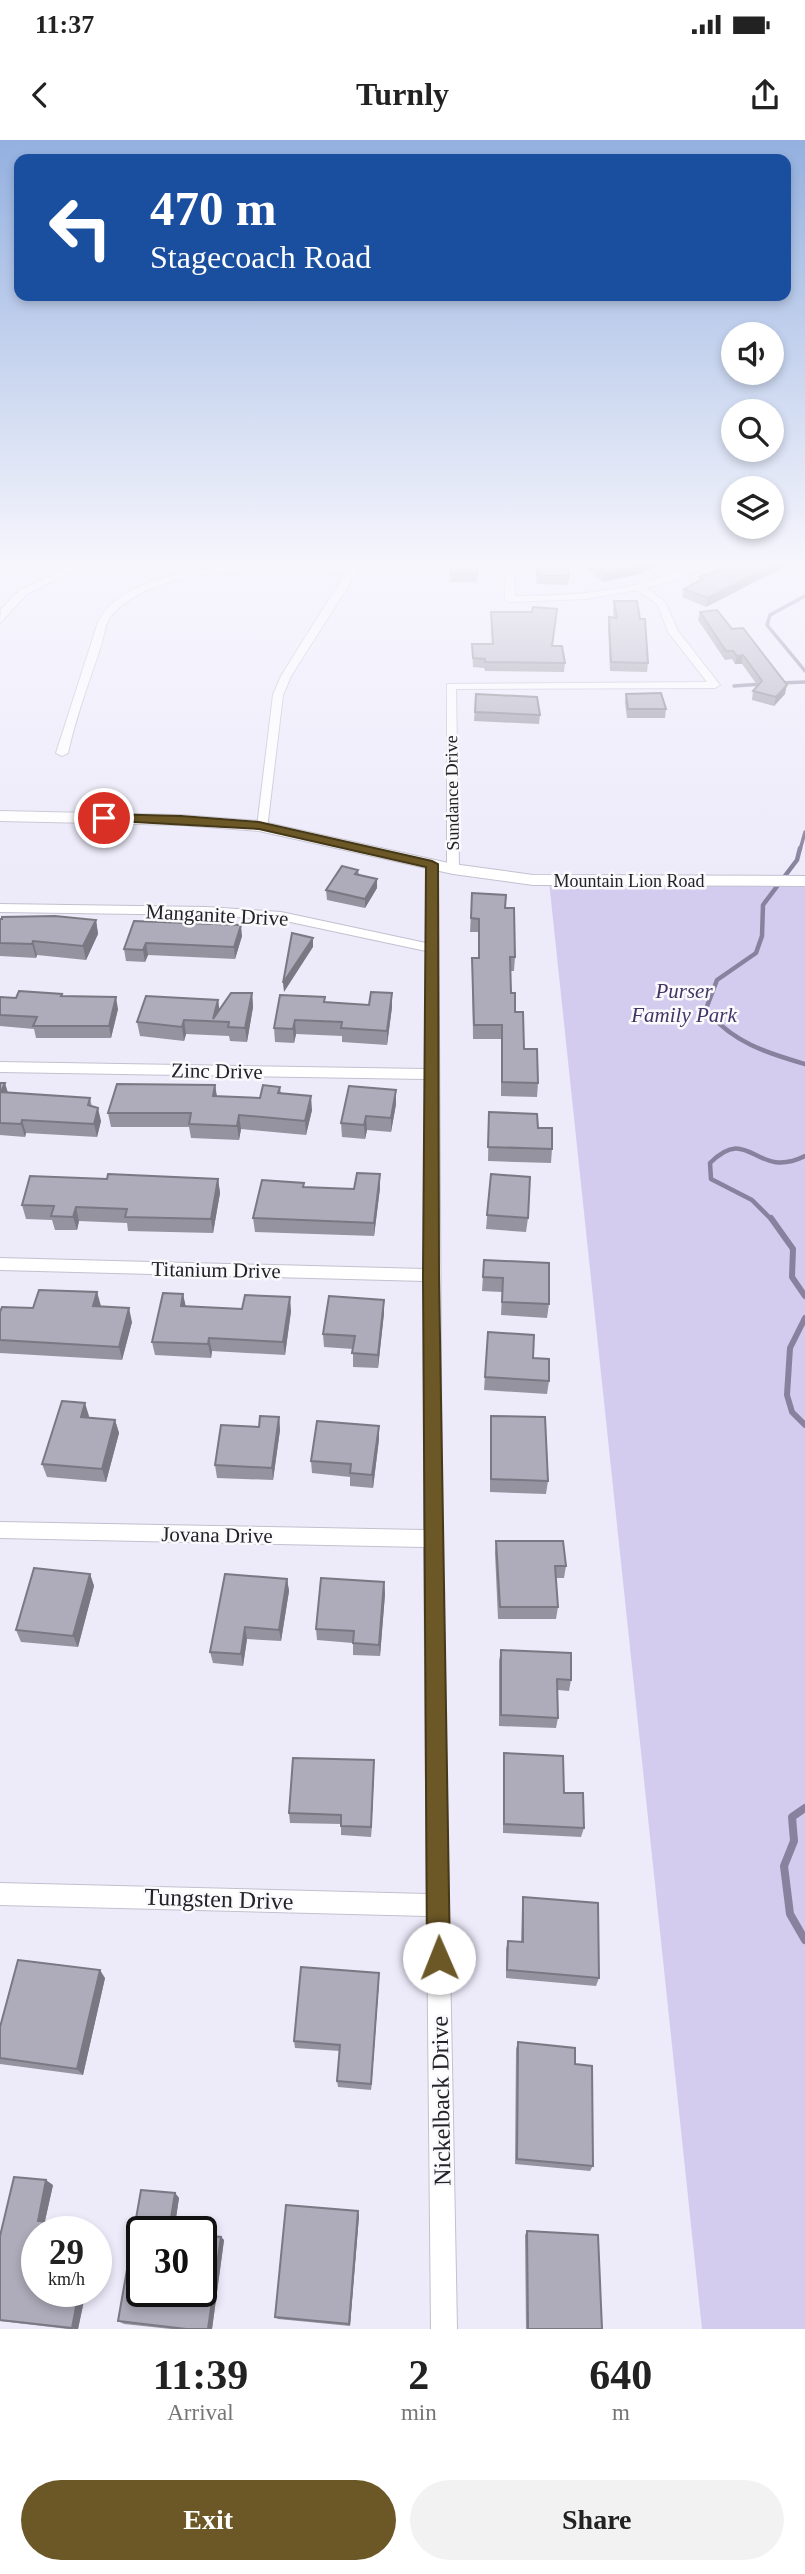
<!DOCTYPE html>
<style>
:root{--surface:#fff;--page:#f2f2f2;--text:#222;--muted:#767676;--accent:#6c5726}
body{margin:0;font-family:"Times New Roman",serif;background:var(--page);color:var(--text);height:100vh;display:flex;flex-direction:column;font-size:26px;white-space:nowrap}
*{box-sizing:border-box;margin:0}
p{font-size:23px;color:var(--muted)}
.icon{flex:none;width:38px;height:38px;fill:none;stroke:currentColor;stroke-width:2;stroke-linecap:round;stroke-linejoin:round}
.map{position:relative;height:2189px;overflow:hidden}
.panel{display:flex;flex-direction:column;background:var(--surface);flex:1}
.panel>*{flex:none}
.top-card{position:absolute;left:14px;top:14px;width:777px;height:147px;border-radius:14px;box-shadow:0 4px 10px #0003;background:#1a4fa0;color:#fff;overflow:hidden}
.buttons{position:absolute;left:721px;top:182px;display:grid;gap:14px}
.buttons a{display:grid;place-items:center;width:63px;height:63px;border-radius:50%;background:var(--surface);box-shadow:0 4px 10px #0003;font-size:35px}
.speed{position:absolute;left:21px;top:2076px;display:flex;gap:14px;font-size:35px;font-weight:700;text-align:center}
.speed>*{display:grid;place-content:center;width:91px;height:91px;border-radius:50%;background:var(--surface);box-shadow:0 4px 10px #0003;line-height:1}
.speed small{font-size:18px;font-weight:400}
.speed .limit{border:4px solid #111;border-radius:10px;background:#fff;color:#111}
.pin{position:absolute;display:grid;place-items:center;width:60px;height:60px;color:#fff;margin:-30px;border:4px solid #fff;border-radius:50%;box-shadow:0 2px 7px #0007}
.me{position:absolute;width:77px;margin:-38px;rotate:359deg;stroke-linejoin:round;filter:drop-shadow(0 0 5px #0008)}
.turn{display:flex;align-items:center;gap:24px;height:147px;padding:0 21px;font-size:32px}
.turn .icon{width:91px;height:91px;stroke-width:2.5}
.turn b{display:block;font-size:49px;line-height:60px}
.eta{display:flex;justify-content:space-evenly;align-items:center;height:119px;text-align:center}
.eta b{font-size:42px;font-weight:800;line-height:49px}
.cta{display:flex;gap:14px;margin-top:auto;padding:14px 21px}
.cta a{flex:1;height:80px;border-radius:42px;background:var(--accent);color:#fff;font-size:28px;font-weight:800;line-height:80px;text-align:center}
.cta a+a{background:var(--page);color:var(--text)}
.status{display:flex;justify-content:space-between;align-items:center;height:49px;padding:0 35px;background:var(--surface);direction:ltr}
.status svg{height:19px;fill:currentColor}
header{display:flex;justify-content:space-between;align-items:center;height:91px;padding:0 21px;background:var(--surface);font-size:32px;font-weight:800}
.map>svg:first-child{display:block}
.green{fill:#d3ccee}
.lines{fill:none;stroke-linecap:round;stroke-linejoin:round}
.stream-far3{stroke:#88829e;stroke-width:3.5}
.stream-far2{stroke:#88829e;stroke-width:4.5}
.stream-far1{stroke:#88829e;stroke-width:6}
.stream{stroke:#88829e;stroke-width:8}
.minor-casing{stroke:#c3c0cf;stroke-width:2}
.tertiary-casing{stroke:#c3c0cf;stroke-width:2}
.minor{fill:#fff;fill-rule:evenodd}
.tertiary{fill:#fff;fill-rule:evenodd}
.wall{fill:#9693a0}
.shaded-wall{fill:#7a7882}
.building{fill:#aeabba;stroke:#7a7882;stroke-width:2}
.route{fill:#6c5726;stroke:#463919;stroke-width:2}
.labels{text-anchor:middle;stroke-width:5;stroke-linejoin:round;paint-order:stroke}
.far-street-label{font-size:18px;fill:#232227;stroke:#faf9fc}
.street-label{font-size:21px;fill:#232227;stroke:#faf9fc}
.park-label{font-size:21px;font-style:italic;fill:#433466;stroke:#faf9fc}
.near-street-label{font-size:24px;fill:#232227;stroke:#faf9fc}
</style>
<div class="status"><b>11:37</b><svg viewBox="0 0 49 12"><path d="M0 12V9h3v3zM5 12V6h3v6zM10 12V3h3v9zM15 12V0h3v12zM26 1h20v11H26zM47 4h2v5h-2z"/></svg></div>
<header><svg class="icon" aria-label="back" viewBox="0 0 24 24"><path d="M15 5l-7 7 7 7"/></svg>Turnly<svg class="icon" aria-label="share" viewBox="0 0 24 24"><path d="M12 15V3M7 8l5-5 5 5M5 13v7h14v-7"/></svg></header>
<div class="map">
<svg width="805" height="2189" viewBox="0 0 805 2189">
<rect width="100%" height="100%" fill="#edeafa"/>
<path class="green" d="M805,740V2189H702L549,741Z"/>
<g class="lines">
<path class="stream-far3" d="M805,456L770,475L767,485L805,531
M779,543L805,542
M734,546L762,544
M800,710L805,692"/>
<path class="stream-far2" d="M800,708L797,720L763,765L762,796L756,813L717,840L706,869C731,902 767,913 805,924
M772,1080L752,1060L711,1039L710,1023C750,983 755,1041 805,1016"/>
<path class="stream-far1" d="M771,1078L793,1109L792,1137L805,1156
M805,1178L790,1208L787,1255L792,1272L805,1285"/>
<path class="stream" d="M805,1668L792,1677L794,1701L784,1726L790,1774L805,1800"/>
<defs>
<path id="minor" d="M74,425H86L27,454L0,483L1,469L20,450Z
M351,425H359V429L291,536L283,555L267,689L263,691L257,687L273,555L281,536L346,432C279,431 160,420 111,476C105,484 104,496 101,506C89,542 76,576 68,613L62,616L56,613L98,482C128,426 237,426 292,425C310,425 335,430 351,425Z
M504,425H513L515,456C555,456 595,454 635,445C659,440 684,425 708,425L684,437L646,448L665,462L678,491L720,545L715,548L456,549L459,729L453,733L447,729V544L707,542L668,492L658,465L637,450L585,459L510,462L505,459Z
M432,720L438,724L442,1399L457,2189H431L427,1776L0,1765V1743L427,1754L424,1407L0,1398V1382L424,1390L425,1141L0,1130V1118L425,1129V939L0,932V922L425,929L426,811L281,780L206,775L0,772V764L206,767L281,772L426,803V724Z"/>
<path id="tertiary" d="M0,671L181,675L259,681L453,724L533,735L805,736V746L533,745L453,734L259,691L181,685L0,681Z"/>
</defs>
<use href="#minor" class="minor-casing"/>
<use href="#tertiary" class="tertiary-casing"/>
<use href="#minor" class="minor"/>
<use href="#tertiary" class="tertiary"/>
</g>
<path class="wall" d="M450,425H478L477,442H450Z
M535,425H568L569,436L568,445L537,444Z
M582,425H660L639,434L603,442Z
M731,425H788L706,467L682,457L684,449L699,441L700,437Z
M614,461L648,523L647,532L610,531L608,486L609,477L614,478L613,470Z
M491,472L553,506L565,523L564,532L485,531L484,528L473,527L472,504H492Z
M700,472L785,554L774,566L752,560L753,551L758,546L742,524H735L732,519L725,520L698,480Z
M476,554L540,575L539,584L474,581Z
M626,554L666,569L665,578H627L625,562Z
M358,730L359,735L377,739V748L365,768L327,760L326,750Z
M472,753L505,768L515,817L514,831H510L511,853L524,909L538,943L537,957L501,956V899H473L472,818H478V792H470Z
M0,779L96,780L98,794L86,820L37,815L36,818L0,816Z
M134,781L242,796L235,819L148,815L145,822L126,821L124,809Z
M252,853L253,867L247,902L230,901L229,896L186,894L184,901L140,896L137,882L218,860L219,869Z
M62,854L63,856L118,869L111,898H36L34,889L0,886V857L16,858Z
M325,862L392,867L387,905L342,902V896L296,894L294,903L275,902L274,888Z
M0,943L8,953L90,958L92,967L101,981L97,997L26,993L25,997L0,995Z
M215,945L217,956L260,958L280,947L281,954L312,970L306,995L241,989L239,1000L191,998L189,987H111L108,973Z
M396,964L391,992L367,990L365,999L342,997L341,983Z
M489,972L538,988L552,1009L551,1023L488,1021Z
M491,1034L528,1078L526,1092L486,1089Z
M107,1039H218L220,1053L213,1093L128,1091L127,1083L79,1081L77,1090H55L52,1080L26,1079L22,1065Z
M304,1047L354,1049L380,1048L374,1096L255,1092L253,1078Z
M484,1120L549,1164L547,1178L501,1175L502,1152L482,1151Z
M97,1152L100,1166L132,1182L122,1220L0,1213V1172L33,1168Z
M183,1154L185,1166L291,1171L285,1215L212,1211L211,1218L155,1215L152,1202Z
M384,1173L378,1228L353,1227V1209L324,1207L323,1194Z
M488,1192L533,1218L549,1241L547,1254L484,1250Z
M89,1276V1278L115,1280L119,1293L106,1342L47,1337L42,1324Z
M491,1276L548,1341L546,1354L490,1352V1288Z
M279,1277L280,1290L273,1340L217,1338L215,1325L259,1287Z
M379,1286V1299L373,1348L350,1346V1337L312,1333L311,1321Z
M496,1401L566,1426L564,1438H556L558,1467L556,1479H498L495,1413Z
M90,1434L94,1446L78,1507L21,1502L16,1490Z
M287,1439L289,1451L281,1501L247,1499L243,1526L213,1523L210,1512Z
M384,1442L385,1454L380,1516L353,1515V1503L317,1500L316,1489Z
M501,1510L571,1540L569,1551L558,1550V1578L556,1588L499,1586V1521Z
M504,1613L564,1653L584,1688L581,1697L503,1693V1624Z
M374,1631L371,1697L341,1695V1684L290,1683L289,1673Z
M523,1757L599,1838L596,1846L506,1838V1809L508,1801L521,1802L522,1766Z
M105,1838L83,1935L0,1924V1887Z
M379,1841L371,1950L338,1947L337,1941L340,1911L295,1908L294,1901Z
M518,1902L575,1924L593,2026L590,2031L515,2024L516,1909Z
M53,2045L45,2081L91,2087L97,2091L96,2094V2091L37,2151H86L78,2189H68L0,2181V2096Z
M141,2050L175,2053L179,2058L174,2091H142V2151H201V2095L221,2097L224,2100L212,2189H171L124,2184L118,2181Z
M359,2076L350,2186L278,2179L275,2177Z
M527,2091L602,2189H526L525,2095Z"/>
<path class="shaded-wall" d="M643,425H660L639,434L603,442L604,433Z
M774,425H788L706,467L707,458Z
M743,515L742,524H735L737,516Z
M787,545L785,554L774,566L776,557Z
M377,739V748L365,768V759Z
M96,780L98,794L86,820L83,806Z
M241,785L242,796L235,819L234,807Z
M313,798V807L284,852L283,843Z
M33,801L37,815L36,818L32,804Z
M146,803L148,815L145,822L143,810Z
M252,853L253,867L247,902L245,888Z
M392,853V867L387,905V891Z
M116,857L118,869L111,898L109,886Z
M218,860L220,874L213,879Z
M184,880L186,894L184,901L182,887Z
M295,880L296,894L294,903L293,889Z
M5,943L9,956L1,952Z
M215,945L217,959L213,956Z
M396,950V964L391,992V978Z
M311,956L312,970L306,995L305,981Z
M98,968L101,981L97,997L94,984Z
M239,975L241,989L239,1000L237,986Z
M366,976L367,990L365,999L364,985Z
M22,980L26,993L25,997L21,984Z
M380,1034V1048L374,1096V1083Z
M218,1039L220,1053L213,1093L211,1079Z
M76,1067L79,1081L77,1090L73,1077Z
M97,1152L101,1166L97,1179L93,1166Z
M183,1154L186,1167L181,1166Z
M290,1157L291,1171L285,1215L283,1202Z
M384,1160V1173L378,1228V1215Z
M129,1168L132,1182L122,1220L119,1207Z
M209,1198L212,1211L211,1218L208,1204Z
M85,1263L89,1276L85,1290L81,1277Z
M279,1277L280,1290L273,1340L272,1328Z
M115,1280L119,1293L106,1342L102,1329Z
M379,1286V1299L373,1348L372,1335Z
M90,1434L94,1446L78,1507L73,1496Z
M287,1439L289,1451L281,1501L279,1490Z
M384,1442L385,1454L380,1516L379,1505Z
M245,1487L247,1499L243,1526L241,1514Z
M374,1620V1631L371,1697V1687Z
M100,1830L105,1838L83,1935L77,1929Z
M379,1833V1841L371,1950V1944Z
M46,2040L53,2045L44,2085L38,2081Z
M175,2053L179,2058L174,2091H169Z
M358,2071L359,2076L350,2186L349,2184Z
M221,2097L224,2100L212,2189H208Z
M79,2151H86L78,2189H75L72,2188Z"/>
<path class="building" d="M450,425H478V434L450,433Z
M537,425H568L569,436H538Z
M593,425H643L604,433Z
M731,425H774L707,458L684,449L703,439L700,437Z
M614,461H637L640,479H645L648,523L611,522L609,477L617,478Z
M533,467L557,469L552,506H562L565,523L485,522V519L473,518L472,504H493L491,472H532Z
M717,470L732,489L743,488L787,545L776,557L753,551L762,541L743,515L737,516L733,511H726L700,472Z
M661,553L666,569H628L626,554Z
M476,554L537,557L540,575L475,572Z
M342,726L358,730L355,734L377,739L365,759L326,750Z
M472,753L506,755L505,768H514L515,817H510L511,853H515V872H523L524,909H537L538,943L502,942V885H474L472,818H479V779L471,778Z
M55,776L96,780L83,806L33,801L32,804L0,803V779H2V777Z
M134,781L241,785L234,807L146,803L143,810L124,809Z
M292,793L313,798L283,843Z
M19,851L62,854L61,856L116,857L109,886H33L37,877L0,875V857L16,858Z
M371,852L392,853L387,891L341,888L342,882L295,880L293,889L274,888L280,855L325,857L324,862L369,865Z
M231,853H252L245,888L228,887L229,882L184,880L182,887L137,882L146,856L218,860L213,879Z
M0,943H5L1,952L90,958L88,965L98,968L94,984L22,980L21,984L0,983Z
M117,944L215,945L213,956L260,958L263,945L280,947L278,953L311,956L305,981L239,975L237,986L189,984L191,973H108Z
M349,946L396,950L391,978L366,976L364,985L341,983Z
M489,972L537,974L538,988H552V1009L488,1007Z
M357,1033L380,1034L374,1083L253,1078L262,1040L304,1043L303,1047L354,1049Z
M108,1034L218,1039L211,1079L125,1077L127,1069L76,1067L73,1077L51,1076L54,1066L22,1065L30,1036L107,1039Z
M491,1034L530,1037L528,1078L487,1075Z
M484,1120L549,1123V1164L502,1162L503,1138L483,1137Z
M39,1150L97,1152L93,1166L129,1168L119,1207L0,1200V1172L2,1167L33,1168Z
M163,1153L183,1154L181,1166L242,1169L245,1155L290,1157L283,1202L209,1198L208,1204L152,1202Z
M329,1156L384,1160L378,1215L352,1213L355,1196L323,1194Z
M488,1192L534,1195L533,1218L549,1219V1241L485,1237Z
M62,1261L85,1263L81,1277L115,1280L102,1329L42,1324Z
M260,1276L279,1277L272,1328L215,1325L221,1285L259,1287Z
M491,1276L545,1277L548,1341L491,1339Z
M317,1281L379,1286L372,1335L350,1333L351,1324L311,1321Z
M496,1401H563L566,1426H555L558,1467H500Z
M34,1428L90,1434L73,1496L16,1490Z
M225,1434L287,1439L279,1490L245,1487L241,1514L210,1512Z
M321,1438L384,1442L379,1505L353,1503L354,1491L316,1489Z
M501,1510L571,1513V1540L557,1539L558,1578L501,1575Z
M504,1613L563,1616L564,1653H583L584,1688L504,1684Z
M293,1618L374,1620L371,1687L341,1686V1675L289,1673Z
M523,1757L598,1763L599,1838L507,1830L508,1801L523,1802Z
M18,1820L100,1830L77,1929L0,1918V1887Z
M301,1827L379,1833L371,1944L337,1941L340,1905L294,1901Z
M518,1902L575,1908V1924L592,1926L593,2026L517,2019Z
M14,2037L46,2040L38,2081L91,2087L90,2091H37V2151H79L72,2188L0,2180V2096Z
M141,2050L175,2053L169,2091H142V2151H201V2095L221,2097L208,2189H186L118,2181Z
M286,2065L358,2071L349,2184L275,2177Z
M527,2091L598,2095L602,2189H528Z"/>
<linearGradient id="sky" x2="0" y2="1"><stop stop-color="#93b0df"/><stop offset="0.58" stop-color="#f7f6fd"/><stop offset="1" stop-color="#f7f6fd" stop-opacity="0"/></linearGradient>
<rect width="805" height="731" fill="url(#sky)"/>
<path class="route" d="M104,674L181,676L259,682L432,721L438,724L439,1135L450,1818L447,1826L439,1829L430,1826L427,1818L423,1135L426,727L259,689L99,680L98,678Z"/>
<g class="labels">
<g class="far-street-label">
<text transform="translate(452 653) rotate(-91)" y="6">Sundance Drive</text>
<text x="629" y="747">Mountain Lion Road</text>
</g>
<g class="street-label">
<text transform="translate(217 775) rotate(3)" y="7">Manganite Drive</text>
<text transform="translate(217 931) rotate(1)" y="7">Zinc Drive</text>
<text transform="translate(216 1130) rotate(1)" y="7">Titanium Drive</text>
<text transform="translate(217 1395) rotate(1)" y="7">Jovana Drive</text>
</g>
<g class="park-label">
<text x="684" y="858">Purser<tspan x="684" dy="24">Family Park</tspan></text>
</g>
<g class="near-street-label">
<text transform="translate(219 1759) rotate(2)" y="8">Tungsten Drive</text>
<text transform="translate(441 1961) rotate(-91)" y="8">Nickelback Drive</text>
</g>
</g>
</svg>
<div class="buttons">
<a><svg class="icon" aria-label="sound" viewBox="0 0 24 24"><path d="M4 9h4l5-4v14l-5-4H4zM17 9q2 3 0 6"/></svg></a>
<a><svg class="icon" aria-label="search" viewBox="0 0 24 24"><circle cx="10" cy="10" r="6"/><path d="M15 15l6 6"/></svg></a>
<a><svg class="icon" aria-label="layers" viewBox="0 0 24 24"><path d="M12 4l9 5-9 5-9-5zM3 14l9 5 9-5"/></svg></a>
</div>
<div class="speed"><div>29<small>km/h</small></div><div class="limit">30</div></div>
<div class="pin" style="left:104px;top:678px;background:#d93025"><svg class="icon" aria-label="arrive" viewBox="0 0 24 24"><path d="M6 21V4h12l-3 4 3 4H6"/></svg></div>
<svg class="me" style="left:439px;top:1818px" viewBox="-20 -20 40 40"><circle r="19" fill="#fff"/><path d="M0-13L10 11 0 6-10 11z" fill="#6c5726"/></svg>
<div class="top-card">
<div class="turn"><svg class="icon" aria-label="left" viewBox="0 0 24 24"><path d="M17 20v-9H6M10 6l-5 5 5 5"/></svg><div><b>470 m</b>Stagecoach Road</div></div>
</div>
</div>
<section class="panel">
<div class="eta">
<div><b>11:39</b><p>Arrival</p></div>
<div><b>2</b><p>min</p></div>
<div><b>640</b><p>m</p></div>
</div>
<div class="cta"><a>Exit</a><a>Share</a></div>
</section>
